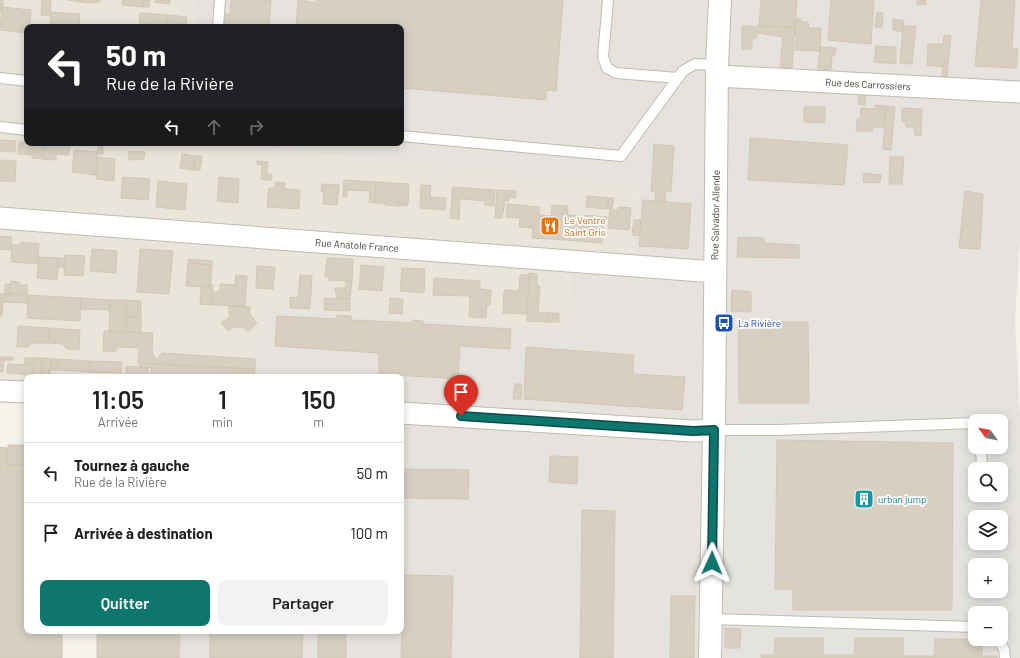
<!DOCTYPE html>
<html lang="fr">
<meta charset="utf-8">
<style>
:root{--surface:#fff;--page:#f2f2f2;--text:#202124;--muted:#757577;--line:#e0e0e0;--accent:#0f766e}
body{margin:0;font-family:Barlow,sans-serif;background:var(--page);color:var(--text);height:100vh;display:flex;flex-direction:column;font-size:15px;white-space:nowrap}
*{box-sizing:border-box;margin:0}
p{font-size:13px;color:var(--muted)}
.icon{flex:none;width:22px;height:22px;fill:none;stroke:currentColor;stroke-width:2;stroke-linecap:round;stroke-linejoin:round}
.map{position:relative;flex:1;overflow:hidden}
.details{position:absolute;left:24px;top:374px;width:380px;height:260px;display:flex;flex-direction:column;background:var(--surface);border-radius:8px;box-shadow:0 2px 10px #0003}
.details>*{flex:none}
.guide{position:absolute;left:24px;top:24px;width:380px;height:122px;border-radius:8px;box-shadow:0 2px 10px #0003;background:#202124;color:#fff;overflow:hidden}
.needle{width:26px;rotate:303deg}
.tools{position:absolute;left:968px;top:414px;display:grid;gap:8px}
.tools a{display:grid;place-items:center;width:40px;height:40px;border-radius:8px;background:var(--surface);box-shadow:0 2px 10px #0003;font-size:20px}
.pin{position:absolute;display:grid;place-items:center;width:34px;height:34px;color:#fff;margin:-41px -17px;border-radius:50% 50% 50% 0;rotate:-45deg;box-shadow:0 0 4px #0007}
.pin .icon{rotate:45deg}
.me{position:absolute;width:44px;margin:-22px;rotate:1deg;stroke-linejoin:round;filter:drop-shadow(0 0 3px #0008)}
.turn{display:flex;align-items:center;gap:14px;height:84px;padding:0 16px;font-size:18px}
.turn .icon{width:52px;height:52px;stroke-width:2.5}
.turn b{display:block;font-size:28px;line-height:34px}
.lanes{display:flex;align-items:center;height:38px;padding:0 16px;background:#0003;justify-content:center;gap:20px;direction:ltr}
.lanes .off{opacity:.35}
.eta{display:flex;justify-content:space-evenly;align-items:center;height:68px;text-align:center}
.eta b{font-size:24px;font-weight:600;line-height:28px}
.primary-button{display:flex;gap:8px;margin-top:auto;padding:8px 16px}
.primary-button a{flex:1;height:46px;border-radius:8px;background:var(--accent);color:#fff;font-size:16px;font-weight:600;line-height:46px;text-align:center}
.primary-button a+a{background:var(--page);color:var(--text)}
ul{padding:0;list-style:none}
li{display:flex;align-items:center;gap:12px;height:60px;padding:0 16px;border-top:1px solid var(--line)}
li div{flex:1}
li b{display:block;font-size:15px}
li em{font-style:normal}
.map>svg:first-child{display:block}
.residential{fill:#eae5da}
.industrial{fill:#e6e2dd;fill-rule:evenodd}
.parking{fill:#e5e3e0;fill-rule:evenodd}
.building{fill:#d8cfc1;stroke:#d3c7b4}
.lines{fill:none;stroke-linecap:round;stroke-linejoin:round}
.service-casing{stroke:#c2bbae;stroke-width:12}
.minor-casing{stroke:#c2bbae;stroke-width:23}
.tertiary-casing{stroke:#c2bbae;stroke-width:24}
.service{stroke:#fff;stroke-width:10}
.minor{stroke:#fff;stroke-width:21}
.tertiary{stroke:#fff;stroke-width:22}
.route-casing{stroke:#0a4d48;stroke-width:10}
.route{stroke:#0f766e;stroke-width:7}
.labels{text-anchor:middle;stroke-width:3.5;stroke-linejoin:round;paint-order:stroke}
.street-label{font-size:10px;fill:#4b4439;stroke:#fff}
.food-label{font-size:10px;fill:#c56008;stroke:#fff;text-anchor:start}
.transit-label{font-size:10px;fill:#164399;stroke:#fff;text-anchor:start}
.culture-label{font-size:10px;fill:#0d838f;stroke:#fff;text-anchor:start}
</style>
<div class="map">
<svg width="1020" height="658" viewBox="0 0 1020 658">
<rect width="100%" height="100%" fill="#f6f3ec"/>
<path class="residential" d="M0,0H195L193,27H27V143H223L641,186L631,275L570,329L272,310L267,377H27V401L0,400Z"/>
<path class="industrial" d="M195,0H1020V240L1015,319L1020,415V658H132L143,631H401V377H244L271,310L570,329L573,271L631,275L641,187L223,143H401V27H193ZM975,421H1001V447H975ZM975,469H1001V495H975ZM975,517H1001V543H975ZM975,565H1001V591H975ZM975,613H1001V639H975Z"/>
<path class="parking" d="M1008,406L1020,477V507L1011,508L1012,556H1020V658H725V648H740L741,629L725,628L731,445L738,439L739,412ZM975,421H1001V447H975ZM777,441L953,443L952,610H793V589H775ZM975,469H1001V495H975ZM975,517H1001V543H975ZM975,565H1001V591H975ZM975,613H1001V639H975Z"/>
<path class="building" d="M0,0H3L2,12H0Z
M42,0H51L50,16L41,15Z
M68,0H100V2L88,3Z
M122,0H143V7L122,5Z
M143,0H150L149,7H143Z
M155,0H170V4L154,2Z
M231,0H271L269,27H229V24H223L224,14H230Z
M298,0L316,3V0H563L556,91L546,90V100L401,88V27H296Z
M761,0H797L795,27L759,26Z
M831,0H874L871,44L828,40Z
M917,0H926V5L917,4Z
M981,0H1015L1012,49H1018L1016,68L975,66Z
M2,7L31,10L30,27H27V33L0,30Z
M51,12L80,14L79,27H50Z
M877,12L883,13L882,28L875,27Z
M140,13L168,15L167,26L144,24V27H139Z
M168,15L187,17L186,27H144V24L167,26Z
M796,19H801V22H808L809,28H821L820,51L795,50L797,35L795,34Z
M893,19L904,21L903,32L893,30Z
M742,26L795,27L792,68L780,67L783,37L757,33L756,38L752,39V49H742Z
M903,26H916L912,64L900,63Z
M944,35L951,36L948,64L943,63V67L927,65L928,44H943Z
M876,46L896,47V64L874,62Z
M820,47L836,48L835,55L832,56L831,70L818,69Z
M943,63L948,64L947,78L942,77Z
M859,93H866L865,105L858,104Z
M875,105L886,106L884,127H873V131H856L857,120L860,119L861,108L875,109Z
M886,106L895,107L891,150L883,149Z
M804,107H825V123L804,122Z
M902,108L922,109L921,136L915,135L914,127H906L905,121H902Z
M750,138L848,145L844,185L748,180Z
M0,140L16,141L15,152L0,151Z
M19,142L44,143L43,159L32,158V155L18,154Z
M44,143L70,144L69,155L56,154V160L43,159Z
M654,144L674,146L671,192L666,191L665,202L655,201L656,191H651Z
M98,146L103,147V154H97Z
M74,150L97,152L96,175L72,172Z
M129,151L145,152L144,159L128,160Z
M182,154L195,156L194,170L180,168Z
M195,156H202L200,170H194Z
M97,157L115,159L114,181L96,179Z
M890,157H904L902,184H889Z
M0,160L16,161L15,182L0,181Z
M257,161L268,162L266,180L261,179L262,165L257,164Z
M864,173L881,175L880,183L863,182Z
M267,174H272V180H266Z
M123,177L150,179L148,200L121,198Z
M219,177L239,179L238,203L217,201Z
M344,180L376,182L375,203L369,202L370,191L347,190V197H343Z
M158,181L187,184L185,210L156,207Z
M275,182L285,183L284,189L300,190L299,209L267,207L269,188H275Z
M376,182L409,184L408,204L397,203V206L385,205V203H375Z
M322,184L339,185L337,205L323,204L324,192H321Z
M421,185L431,186L430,197L446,198L445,210L420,208Z
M452,187L495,190L494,206L485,205V201L452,198Z
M497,190L516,191V198L509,197V201H505L502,218H495Z
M965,191L983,194L980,249L959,248Z
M587,196L608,198V209L586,207Z
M452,198L460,199L459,219L450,218Z
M608,198H614L612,209H608Z
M643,200L691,204L688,249L639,246Z
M397,203L408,204L407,206H397Z
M507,204L539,207V215L551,216L552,205L568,206L566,240L532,238L534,215H532V228L519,227L520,218L506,217Z
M619,207L631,208L629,230L608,228L610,210H618Z
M568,215L597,216V220L567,219Z
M597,216L607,217L606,221H603L602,243L566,240L567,219L597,220Z
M634,220H641L640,236L632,235Z
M0,236L12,237L11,250L0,249Z
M738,237L764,238V243L799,245V258L737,257Z
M21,242L39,244L38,264L11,262L12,245H21Z
M92,249L117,251L116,273L90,271Z
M140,249L173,251L169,294L137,292Z
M65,255L85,256L83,276L64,275Z
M39,257L59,258L57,280L37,278Z
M59,258L65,259L64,267H58Z
M327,258L353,259L352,281L328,280L329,277H325Z
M188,259L212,261V265L188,263Z
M188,263L212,265L210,287L186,286Z
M361,265L384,267L382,291L359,289Z
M257,266L275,267L273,289L256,288Z
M402,268L425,269L424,293L400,291Z
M529,273L537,274V286H540L538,312L549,313V322L527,321Z
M236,275L247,276L245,306L212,305L213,292H220V284L235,285Z
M300,275L312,276L310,309L290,308V297L298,298Z
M520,275H529L527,314L503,313L504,290L519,291Z
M434,278L480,281V289L491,290L490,305H487L486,318L469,317L470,296L433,295Z
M11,281L19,282V285H27V294H9Z
M346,281H352L350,299L337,298L335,288H345Z
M5,284H10L9,294H5Z
M210,284L213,285L212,305L200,304L201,287H210Z
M732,290L751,292V312L731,311Z
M0,294H4L2,316H0Z
M4,294L28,295V303L3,302Z
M28,295L81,298L80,321L27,318Z
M81,298L110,300V310L80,309Z
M324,298L350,299V311L324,310Z
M390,298L403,299L402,314L389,313Z
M110,300H126V332L109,331Z
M126,300L138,301L137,317H126Z
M138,301H141V318L137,317Z
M229,306L250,307V314L257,323L248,332L243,327H233L228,331L221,323L229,318Z
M549,313H559V322H549Z
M337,315L351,316V320L412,323V320L423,321V324L511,329L510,349L460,346L458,379L379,374V353L275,346L277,316L337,319Z
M126,317L141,318V333L126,332Z
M738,322H808L809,403H739Z
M18,326L49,328L48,343H32L28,347H17Z
M49,328L80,330L79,350L67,349L63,344L48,343Z
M104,331L153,333L152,352L156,360L162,353L255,359V369L138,363L139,348L122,347H118L115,352L103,351Z
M526,347L634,355L633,374L685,377L682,410L524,399Z
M0,357H4L3,372H0Z
M4,357H13V360H4Z
M25,358H42L41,377H32L33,365L24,364Z
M42,358L51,359L50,377H41Z
M51,359H58V370H51Z
M58,359L90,361L89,372L58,370Z
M90,361L122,362L121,373L89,372Z
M8,364L33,365L32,375L7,373Z
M140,364H152L151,368L139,367Z
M152,364L255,369L254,377H203L163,374V376L151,375Z
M126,366L148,368V377H126Z
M515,384H522L521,399H513Z
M777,440L953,443L952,610H793V589H775Z
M8,445H27V465H7Z
M0,447L7,448V465H27V631H62V658H0Z
M550,456L578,457L577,484L549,482Z
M405,469L469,470L468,499L405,498Z
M582,510L615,511L613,658H580Z
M403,575L453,576L451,658H401Z
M671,596H695L694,658H670Z
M725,628L741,629L740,648H725Z
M97,631H180L179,658H97Z
M210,631H303L302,658H210Z
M318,631H346V658H318Z
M775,638H823V655H854L855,638H903V656H934L935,639H982V656H997V658H761V655H774Z"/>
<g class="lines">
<defs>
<path id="service" d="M608,0L603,57L607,68L616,73L678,78
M218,27L220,0
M0,78L27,81
M0,127L27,130
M401,136L621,156L683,71L695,64L717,65
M714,430H777L975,423
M981,447L982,468
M711,619L975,627
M998,639L1004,649L1005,658"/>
<path id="minor" d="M717,76L1020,92
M0,218L715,272
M0,391L27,392
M401,413L693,431L714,430"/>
<path id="tertiary" d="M710,658L714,430L717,65L720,0"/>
</defs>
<use href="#service" class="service-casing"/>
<use href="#minor" class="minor-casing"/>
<use href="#tertiary" class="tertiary-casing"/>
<use href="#service" class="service"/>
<use href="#minor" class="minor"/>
<use href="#tertiary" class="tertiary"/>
</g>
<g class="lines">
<defs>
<path id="route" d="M461,416L693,431L714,430L712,563"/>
</defs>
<use href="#route" class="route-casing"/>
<use href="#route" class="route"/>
</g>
<defs>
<symbol id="restaurant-square" viewBox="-11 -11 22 22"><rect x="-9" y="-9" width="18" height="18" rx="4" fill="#e8710a" stroke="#fff"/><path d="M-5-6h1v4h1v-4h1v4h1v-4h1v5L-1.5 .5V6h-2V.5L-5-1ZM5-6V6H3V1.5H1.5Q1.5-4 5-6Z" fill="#fff"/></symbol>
<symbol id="bus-square" viewBox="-11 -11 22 22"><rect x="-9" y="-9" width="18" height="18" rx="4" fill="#1a4fb4" stroke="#fff"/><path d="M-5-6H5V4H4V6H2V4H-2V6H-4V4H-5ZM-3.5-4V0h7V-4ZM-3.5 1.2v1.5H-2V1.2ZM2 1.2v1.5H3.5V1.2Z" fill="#fff"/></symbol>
<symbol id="building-square" viewBox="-11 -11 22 22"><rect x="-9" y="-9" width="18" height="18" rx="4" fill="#0f9aa8" stroke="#fff"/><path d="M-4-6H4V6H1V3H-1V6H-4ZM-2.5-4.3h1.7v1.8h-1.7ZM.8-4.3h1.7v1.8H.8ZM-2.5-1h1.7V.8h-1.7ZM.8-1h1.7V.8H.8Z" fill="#fff"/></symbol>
</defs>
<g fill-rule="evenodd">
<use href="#restaurant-square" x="539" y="215" width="22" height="22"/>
<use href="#bus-square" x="713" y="312" width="22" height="22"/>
<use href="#building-square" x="853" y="488" width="22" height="22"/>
</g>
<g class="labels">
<g class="street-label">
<text transform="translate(868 84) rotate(3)" y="4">Rue des Carrossiers</text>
<text transform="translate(715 215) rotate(-89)" y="4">Rue Salvador Allende</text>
<text transform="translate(357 245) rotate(4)" y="4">Rue Anatole France</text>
</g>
<g class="food-label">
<text x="564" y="224">Le Ventre<tspan x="564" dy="12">Saint Gris</tspan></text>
</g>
<g class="transit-label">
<text x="738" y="327">La Rivière</text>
</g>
<g class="culture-label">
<text x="878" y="503">urban jump</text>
</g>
</g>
</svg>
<div class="tools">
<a><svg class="needle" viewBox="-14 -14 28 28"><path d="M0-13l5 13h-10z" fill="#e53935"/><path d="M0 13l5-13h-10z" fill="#757577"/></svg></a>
<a><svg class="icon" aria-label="search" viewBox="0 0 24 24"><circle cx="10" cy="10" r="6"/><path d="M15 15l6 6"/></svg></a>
<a><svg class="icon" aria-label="layers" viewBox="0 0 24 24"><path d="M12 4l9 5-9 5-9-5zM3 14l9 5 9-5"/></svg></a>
<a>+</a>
<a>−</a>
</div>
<div class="pin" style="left:461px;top:416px;background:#d93025"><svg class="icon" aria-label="arrive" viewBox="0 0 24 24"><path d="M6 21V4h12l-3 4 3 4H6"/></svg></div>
<svg class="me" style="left:712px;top:563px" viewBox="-20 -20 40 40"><path d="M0-17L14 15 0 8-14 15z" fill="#0f766e" stroke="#fff" stroke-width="4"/></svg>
<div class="guide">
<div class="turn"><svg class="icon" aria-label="left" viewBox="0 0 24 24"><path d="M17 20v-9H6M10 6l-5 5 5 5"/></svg><div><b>50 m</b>Rue de la Rivière</div></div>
<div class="lanes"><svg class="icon" aria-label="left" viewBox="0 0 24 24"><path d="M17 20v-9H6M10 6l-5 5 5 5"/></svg><svg class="icon off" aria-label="ahead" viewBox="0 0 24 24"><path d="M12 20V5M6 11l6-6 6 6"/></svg><svg class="icon off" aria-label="right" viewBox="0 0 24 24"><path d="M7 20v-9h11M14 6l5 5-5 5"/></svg></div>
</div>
<section class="details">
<div class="eta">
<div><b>11:05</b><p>Arrivée</p></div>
<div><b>1</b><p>min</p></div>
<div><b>150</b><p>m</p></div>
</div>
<ul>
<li><svg class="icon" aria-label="left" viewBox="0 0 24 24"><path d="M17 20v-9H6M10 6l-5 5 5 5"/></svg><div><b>Tournez à gauche</b><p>Rue de la Rivière</p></div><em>50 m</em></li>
<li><svg class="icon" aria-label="arrive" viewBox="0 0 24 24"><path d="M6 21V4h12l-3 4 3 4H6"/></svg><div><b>Arrivée à destination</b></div><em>100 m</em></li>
</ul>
<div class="primary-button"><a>Quitter</a><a>Partager</a></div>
</section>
</div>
